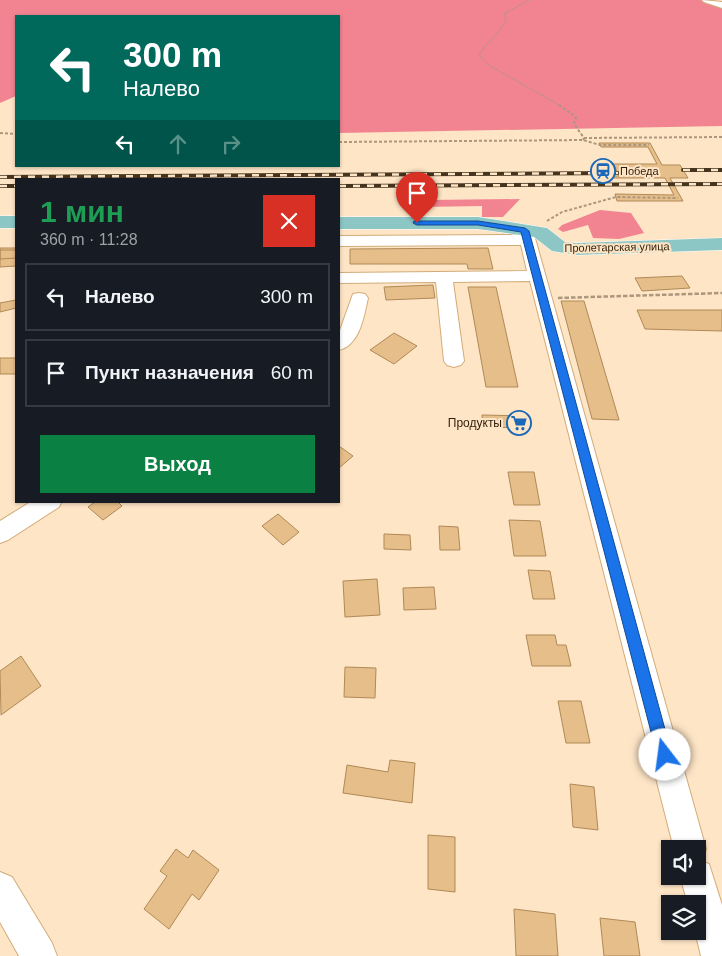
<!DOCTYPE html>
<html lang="ru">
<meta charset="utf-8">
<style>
:root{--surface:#171b24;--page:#242831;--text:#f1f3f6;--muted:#9ea1a6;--line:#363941;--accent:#0b8043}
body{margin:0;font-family:Helvetica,sans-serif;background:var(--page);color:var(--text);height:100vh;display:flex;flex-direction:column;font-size:19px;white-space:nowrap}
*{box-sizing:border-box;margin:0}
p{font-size:16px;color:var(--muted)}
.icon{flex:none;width:28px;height:28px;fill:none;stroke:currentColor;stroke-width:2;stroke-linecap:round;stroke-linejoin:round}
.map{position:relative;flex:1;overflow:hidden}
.panel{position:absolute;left:15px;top:178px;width:325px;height:325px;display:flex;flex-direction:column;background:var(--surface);border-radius:0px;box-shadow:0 1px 4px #0004}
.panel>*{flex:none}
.banner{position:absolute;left:15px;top:15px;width:325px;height:152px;border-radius:0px;box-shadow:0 1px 4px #0004;background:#00695c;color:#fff;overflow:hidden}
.fabs{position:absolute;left:661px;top:840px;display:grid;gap:10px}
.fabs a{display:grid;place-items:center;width:45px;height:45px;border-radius:0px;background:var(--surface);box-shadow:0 1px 4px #0004;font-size:25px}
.pin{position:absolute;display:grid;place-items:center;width:42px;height:42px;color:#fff;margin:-51px -21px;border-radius:50% 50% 50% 0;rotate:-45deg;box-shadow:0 0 5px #0007}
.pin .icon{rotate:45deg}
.me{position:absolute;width:55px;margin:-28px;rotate:345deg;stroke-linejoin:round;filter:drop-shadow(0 0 4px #0008)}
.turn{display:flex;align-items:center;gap:18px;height:105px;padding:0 25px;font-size:22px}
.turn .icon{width:65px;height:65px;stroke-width:2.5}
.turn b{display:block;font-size:35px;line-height:42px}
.lanes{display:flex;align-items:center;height:48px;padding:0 25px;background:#0003;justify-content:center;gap:25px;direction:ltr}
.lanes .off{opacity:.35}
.round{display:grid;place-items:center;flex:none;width:52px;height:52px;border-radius:0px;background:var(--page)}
.headline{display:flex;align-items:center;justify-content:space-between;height:85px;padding:0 25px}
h1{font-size:30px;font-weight:800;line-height:38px;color:#1e9e55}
.primary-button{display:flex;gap:10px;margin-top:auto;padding:10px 25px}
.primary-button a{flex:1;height:58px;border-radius:0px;background:var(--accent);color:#fff;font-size:20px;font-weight:800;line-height:58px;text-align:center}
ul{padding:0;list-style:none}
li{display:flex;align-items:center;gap:15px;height:68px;margin:0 10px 8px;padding:0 15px;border:2px solid var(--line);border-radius:0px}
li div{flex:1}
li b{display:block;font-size:19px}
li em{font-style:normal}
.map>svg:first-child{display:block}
.forest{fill:#f28492}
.building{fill:#e6be8a;stroke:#af8957}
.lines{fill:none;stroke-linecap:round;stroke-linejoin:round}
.minor-casing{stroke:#d3ab78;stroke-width:2}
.major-casing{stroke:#fff;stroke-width:1}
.path-far2{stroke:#ac977c;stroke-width:1;stroke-dasharray:2.5 1;stroke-linecap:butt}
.path-far1{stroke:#ac977c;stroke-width:2;stroke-dasharray:3 2;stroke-linecap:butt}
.path{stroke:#ac977c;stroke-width:2.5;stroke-dasharray:4.5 2;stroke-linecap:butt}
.minor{fill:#fff;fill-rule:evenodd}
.major{fill:#8cc6c5;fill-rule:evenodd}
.rail-casing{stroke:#45341e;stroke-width:4}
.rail{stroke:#fee5c6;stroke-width:2.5;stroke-dasharray:7;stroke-linecap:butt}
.route{fill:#1a73e8;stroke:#114b97}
.labels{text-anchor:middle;stroke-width:4;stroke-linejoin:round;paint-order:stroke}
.far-poi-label{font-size:11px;fill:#2f1f0a;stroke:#fee5c6;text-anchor:start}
.far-street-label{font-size:11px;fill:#2f1f0a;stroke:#fee5c6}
.poi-label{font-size:12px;fill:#2f1f0a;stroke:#fee5c6;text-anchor:end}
</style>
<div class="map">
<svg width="722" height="956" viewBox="0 0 722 956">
<rect width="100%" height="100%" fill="#fee5c6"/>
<path class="forest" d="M0,0H704L722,6V126L339,133V16H16V96L0,103Z
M520,199L503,217H482V206L423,207L428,200Z
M600,210L631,213L644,233L619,239L593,238L588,225L563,232L558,229L562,225Z"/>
<path class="building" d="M599,143H650L662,165H680L688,178H670L683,201H617L615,194L674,195L665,178H600L599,176H619L615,167H595L594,164H657L648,147H601Z
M0,248H16V266L0,267Z
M488,248L493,269H468L467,264H350V249Z
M0,250H16V258L0,259Z
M682,276L690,288L642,291L635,278Z
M433,285L435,298L386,300L384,287Z
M468,287H496L518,387H486Z
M16,300V308L0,312V303Z
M561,301H584L619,420L592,419Z
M637,310H722V331L645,329Z
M394,333L417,346L394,364L370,350Z
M0,358H16V374H0Z
M482,415L528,416L530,428L483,427Z
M339,446L353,456L339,468Z
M508,472H534L540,505H514Z
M96,501H117L122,506L103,520L88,507Z
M278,514L299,532L283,545L262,526Z
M509,520L540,521L546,556H514Z
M439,526L458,527L460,550H440Z
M384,534L410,535L411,550L384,549Z
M528,570L550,571L555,599H533Z
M377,579L380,615L345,617L343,581Z
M434,587L436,609L404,610L403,588Z
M526,635H555L557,645H566L571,666H532Z
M21,656L41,686L1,715L0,671Z
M345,667L376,668L375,698L344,697Z
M558,701H581L590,743H566Z
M390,760L415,763L412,803L343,793L347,765L388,772Z
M570,784L594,787L598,830L573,827Z
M428,835L455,837V892L428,889Z
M176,849L188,858L193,850L219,870L199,900L192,894L169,929L144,909L167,876L160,871Z
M514,909L555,914L558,956H516Z
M600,918L635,922L640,956H604Z"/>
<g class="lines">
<defs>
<path id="minor" d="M702,0L722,2V8L704,2Z
M525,226L531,228L533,231L706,849L701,861L709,864L722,905V956H701L695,931H698V904H688L680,876H698V849H674L530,281L453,282L464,361L461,365L454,367L447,365L444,361L436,282L339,283V273L527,271L521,245L339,246V236L518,235L517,231L519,228Z
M359,293L365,294L368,298C364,316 360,345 339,350V333L353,294Z
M32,501H62L59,507L8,540L0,543V521Z
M0,872L12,877L52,943L57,956H19L0,922Z"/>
<path id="major" d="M0,216H16V228H0Z
M339,217H478L547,228L565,242L576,243L722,238V250L576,255L552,251L534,237L478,229H339Z"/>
</defs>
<use href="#minor" class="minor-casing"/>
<use href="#major" class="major-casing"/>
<path class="path-far2" d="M529,0L504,14L506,18C501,34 486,41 479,56L490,66L561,106"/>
<path class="path-far1" d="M559,105L576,117L574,124L584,138L583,140
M0,133L16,134
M584,138L722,137
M339,142L583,140L600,145H649
M547,221L562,212L616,197L678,198"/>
<path class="path" d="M558,298L722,293"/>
<use href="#minor" class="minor"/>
<use href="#major" class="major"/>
<defs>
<path id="rail" d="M683,170H722
M0,177L618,173
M0,186H16
M339,186L722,184"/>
</defs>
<use href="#rail" class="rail-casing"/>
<use href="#rail" class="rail"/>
</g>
<path class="route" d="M414,221H478L525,228L529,231L672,755L670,760L665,762L660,760L657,755L521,232L478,225H417L413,223Z"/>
<defs>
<symbol id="station-ring" viewBox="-11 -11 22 22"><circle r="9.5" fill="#fee5c6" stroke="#1a68b7" stroke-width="1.5"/><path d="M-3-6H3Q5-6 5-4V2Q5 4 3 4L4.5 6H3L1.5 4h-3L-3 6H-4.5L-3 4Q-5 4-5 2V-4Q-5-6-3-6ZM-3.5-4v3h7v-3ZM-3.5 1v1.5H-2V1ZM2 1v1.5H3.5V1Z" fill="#1a68b7"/></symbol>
<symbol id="supermarket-ring" viewBox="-11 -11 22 22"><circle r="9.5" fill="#fee5c6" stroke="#1a68b7" stroke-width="1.5"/><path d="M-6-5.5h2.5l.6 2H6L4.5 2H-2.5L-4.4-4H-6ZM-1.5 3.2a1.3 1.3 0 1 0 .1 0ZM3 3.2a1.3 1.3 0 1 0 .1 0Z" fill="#1a68b7"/></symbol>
</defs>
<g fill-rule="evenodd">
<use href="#station-ring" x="589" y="157" width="28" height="28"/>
<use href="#supermarket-ring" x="505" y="409" width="28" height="28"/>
</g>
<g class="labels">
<g class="far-poi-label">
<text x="620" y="175">Победа</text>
</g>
<g class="far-street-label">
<text transform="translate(617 247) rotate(-1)" y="4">Пролетарская улица</text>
</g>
<g class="poi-label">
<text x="502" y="427">Продукты</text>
</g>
</g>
</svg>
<div class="fabs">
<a><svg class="icon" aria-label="sound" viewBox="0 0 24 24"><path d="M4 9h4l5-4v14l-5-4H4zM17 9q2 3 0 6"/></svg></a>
<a><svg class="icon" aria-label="layers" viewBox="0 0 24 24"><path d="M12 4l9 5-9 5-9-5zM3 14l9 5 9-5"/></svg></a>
</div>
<div class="pin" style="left:417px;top:223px;background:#d93025"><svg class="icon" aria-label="arrive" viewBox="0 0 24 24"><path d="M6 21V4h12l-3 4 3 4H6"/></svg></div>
<svg class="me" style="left:665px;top:755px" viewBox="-20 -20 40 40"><circle r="19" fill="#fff"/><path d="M0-13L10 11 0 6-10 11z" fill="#1a73e8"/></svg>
<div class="banner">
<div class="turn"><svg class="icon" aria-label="left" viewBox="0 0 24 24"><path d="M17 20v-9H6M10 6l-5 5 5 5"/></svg><div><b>300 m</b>Налево</div></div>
<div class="lanes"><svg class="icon" aria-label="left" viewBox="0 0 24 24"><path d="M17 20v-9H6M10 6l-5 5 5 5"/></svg><svg class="icon off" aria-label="ahead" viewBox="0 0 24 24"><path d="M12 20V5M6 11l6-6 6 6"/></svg><svg class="icon off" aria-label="right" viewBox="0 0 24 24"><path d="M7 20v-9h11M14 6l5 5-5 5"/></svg></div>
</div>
<section class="panel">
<div class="headline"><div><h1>1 мин</h1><p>360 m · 11:28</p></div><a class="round" style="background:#d93025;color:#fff"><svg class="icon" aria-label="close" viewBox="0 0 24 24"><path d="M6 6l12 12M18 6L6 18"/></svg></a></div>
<ul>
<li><svg class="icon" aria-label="left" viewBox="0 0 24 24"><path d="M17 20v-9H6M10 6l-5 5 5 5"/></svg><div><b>Налево</b></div><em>300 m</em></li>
<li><svg class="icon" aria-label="arrive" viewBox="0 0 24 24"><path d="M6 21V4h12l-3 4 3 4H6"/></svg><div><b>Пункт назначения</b></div><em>60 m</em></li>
</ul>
<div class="primary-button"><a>Выход</a></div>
</section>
</div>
